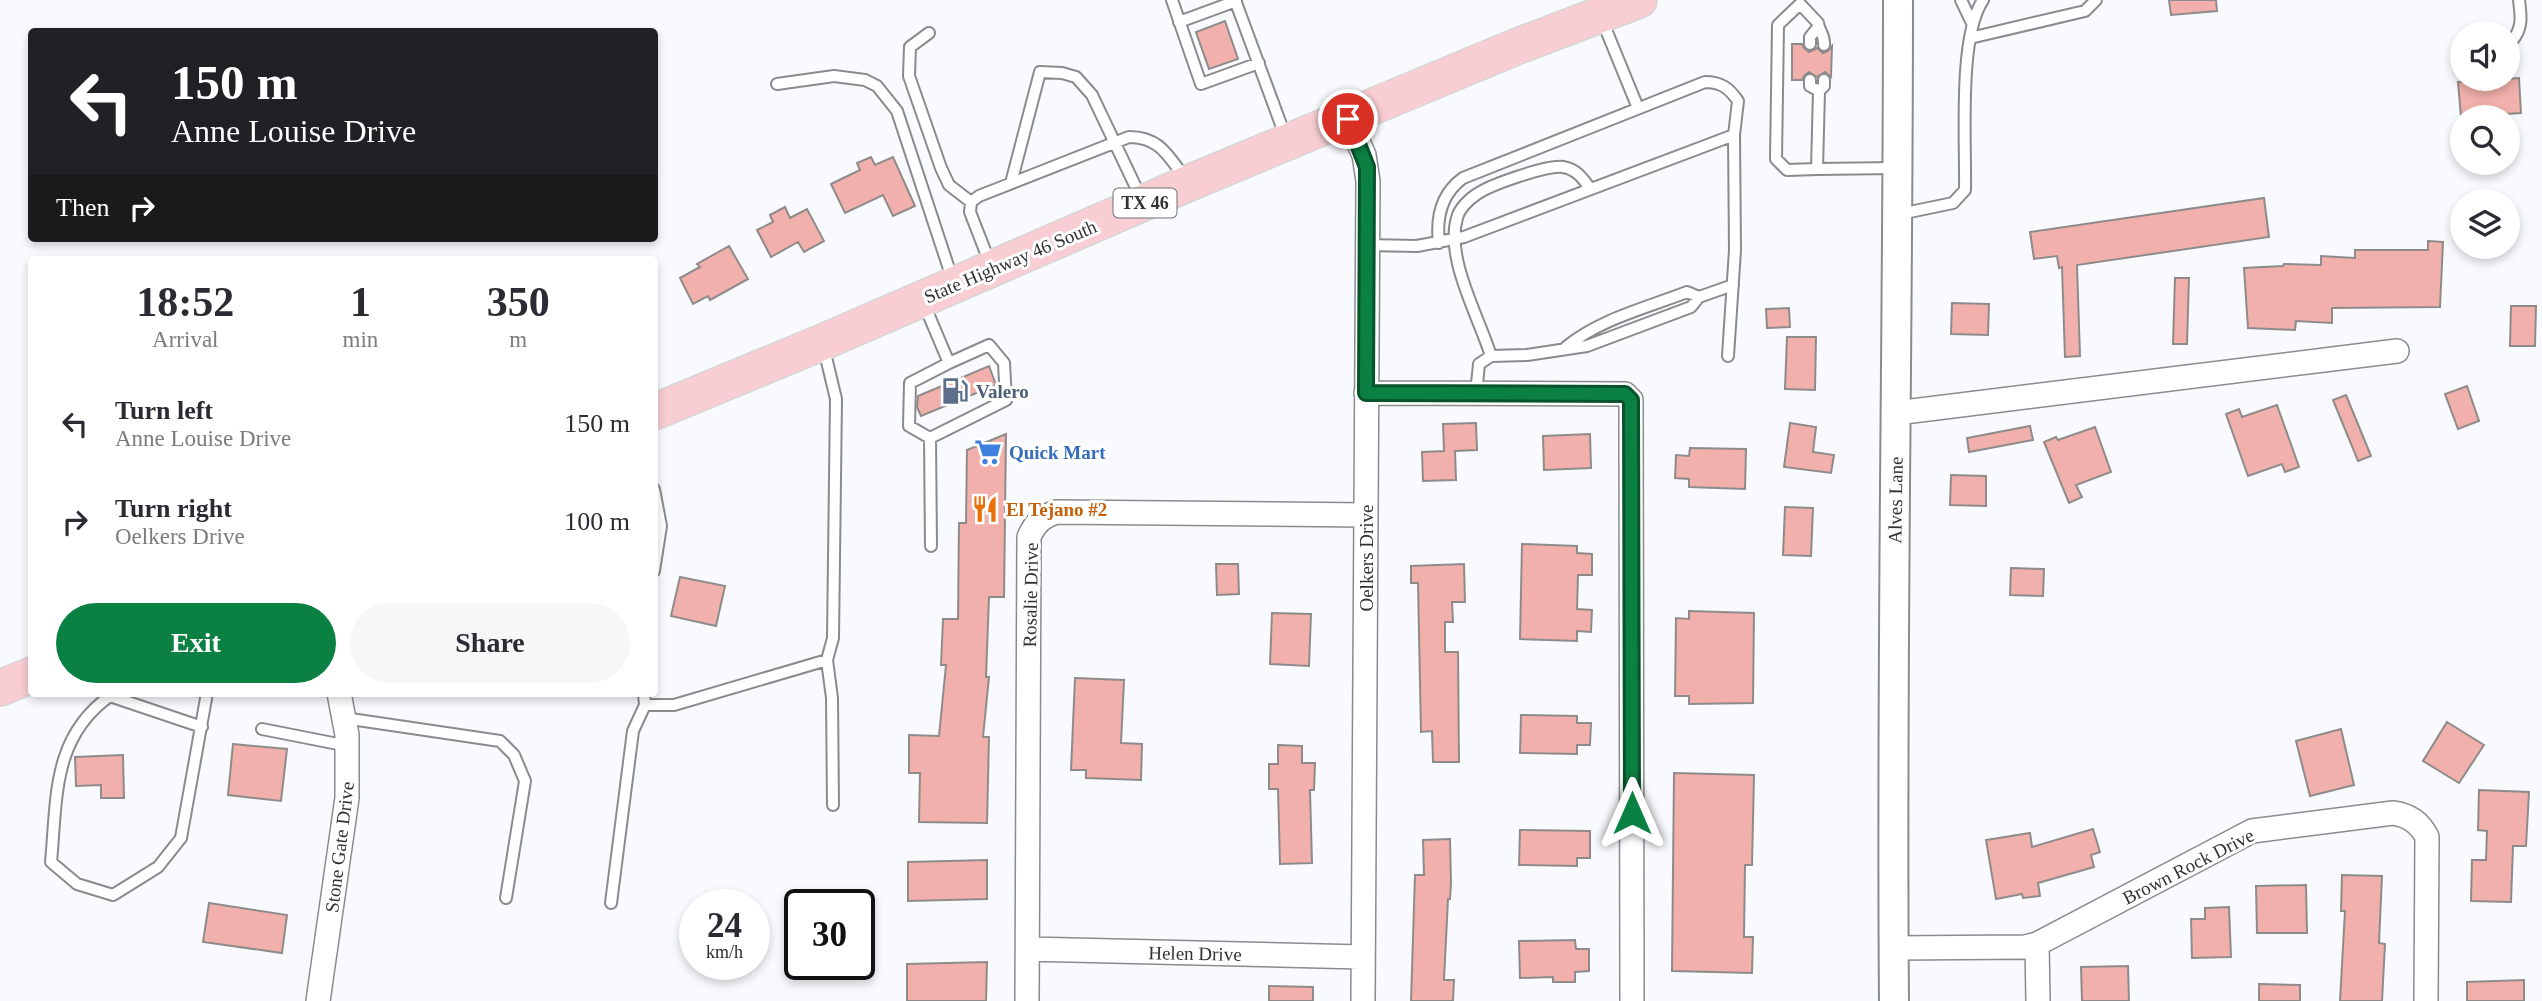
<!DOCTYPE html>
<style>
:root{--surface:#fff;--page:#f7f7f7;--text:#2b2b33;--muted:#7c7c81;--accent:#0b8043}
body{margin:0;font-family:"Times New Roman",serif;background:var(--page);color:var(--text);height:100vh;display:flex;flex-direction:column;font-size:26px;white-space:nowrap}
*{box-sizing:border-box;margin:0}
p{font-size:23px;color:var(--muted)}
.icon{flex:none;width:38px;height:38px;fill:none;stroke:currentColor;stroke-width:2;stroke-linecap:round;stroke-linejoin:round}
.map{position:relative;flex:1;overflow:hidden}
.panel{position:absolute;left:28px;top:256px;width:630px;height:441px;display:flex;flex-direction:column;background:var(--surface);border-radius:7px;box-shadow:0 4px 10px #0003}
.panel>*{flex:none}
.banner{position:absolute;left:28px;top:28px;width:630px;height:214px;border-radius:7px;box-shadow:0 4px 10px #0003;background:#202124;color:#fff;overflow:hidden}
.tools{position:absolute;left:2450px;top:21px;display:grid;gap:14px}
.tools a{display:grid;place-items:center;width:70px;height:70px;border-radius:50%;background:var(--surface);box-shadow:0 4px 10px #0003;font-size:35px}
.speed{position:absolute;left:679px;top:889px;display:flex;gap:14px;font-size:35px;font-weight:700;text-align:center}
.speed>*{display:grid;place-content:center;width:91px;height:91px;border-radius:50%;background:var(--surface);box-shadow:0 4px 10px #0003;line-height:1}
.speed small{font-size:18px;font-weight:400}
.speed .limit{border:4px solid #111;border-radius:10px;background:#fff;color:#111}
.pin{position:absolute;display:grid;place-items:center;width:60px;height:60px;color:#fff;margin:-30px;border:4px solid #fff;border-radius:50%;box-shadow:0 2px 7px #0007}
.me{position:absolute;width:77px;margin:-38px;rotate:0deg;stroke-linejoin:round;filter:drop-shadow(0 0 5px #0008)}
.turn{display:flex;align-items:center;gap:24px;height:147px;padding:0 28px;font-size:32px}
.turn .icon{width:91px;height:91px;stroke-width:2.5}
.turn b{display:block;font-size:49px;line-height:60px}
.then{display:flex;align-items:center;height:66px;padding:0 28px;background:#0003;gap:14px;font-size:26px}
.eta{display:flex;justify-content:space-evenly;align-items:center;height:119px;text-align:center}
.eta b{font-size:42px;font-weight:800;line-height:49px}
.button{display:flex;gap:14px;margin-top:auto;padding:14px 28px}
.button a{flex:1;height:80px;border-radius:42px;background:var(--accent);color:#fff;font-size:28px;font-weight:800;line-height:80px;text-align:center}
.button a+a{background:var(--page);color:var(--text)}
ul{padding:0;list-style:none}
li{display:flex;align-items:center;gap:21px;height:98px;padding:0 28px}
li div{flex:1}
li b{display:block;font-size:26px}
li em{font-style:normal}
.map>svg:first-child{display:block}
.building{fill:#f1b0ab;stroke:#8f8b8b;stroke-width:2}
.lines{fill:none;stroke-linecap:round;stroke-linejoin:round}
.service-casing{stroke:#8a8b8e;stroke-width:14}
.minor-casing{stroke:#8a8b8e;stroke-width:26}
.tertiary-casing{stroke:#8a8b8e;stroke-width:32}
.primary-casing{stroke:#d6d6d6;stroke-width:38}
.service{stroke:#fff;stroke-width:10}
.minor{stroke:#fff;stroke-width:23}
.tertiary{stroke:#fff;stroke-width:28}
.primary{stroke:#f8cdd3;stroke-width:35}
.route-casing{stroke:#07532c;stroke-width:18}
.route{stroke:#0b8043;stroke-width:12}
.labels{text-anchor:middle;stroke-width:6;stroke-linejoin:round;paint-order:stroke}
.shield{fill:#fff;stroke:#6f7070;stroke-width:2}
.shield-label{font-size:18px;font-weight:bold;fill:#313233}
.street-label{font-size:19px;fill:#313233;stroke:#fff}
.service-label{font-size:19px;font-weight:bold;fill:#4e5e75;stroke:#fff;text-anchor:start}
.shop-label{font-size:19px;font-weight:bold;fill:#366cbe;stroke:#fff;text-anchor:start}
.food-label{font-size:19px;font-weight:bold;fill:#c56008;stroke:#fff;text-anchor:start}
</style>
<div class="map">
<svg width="2542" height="1001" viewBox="0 0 2542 1001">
<rect width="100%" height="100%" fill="#f9fafd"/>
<path class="building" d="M2169,0H2216L2217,11L2171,15Z
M1225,21L1238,59L1209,69L1196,32Z
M1792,44H1802L1804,48L1809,52L1817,48L1823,53L1828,51L1832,46L1831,77L1825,72L1817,77L1809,72L1804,76L1802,80H1792Z
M2519,78L2521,113L2461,117L2458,82Z
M871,157L875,165L893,157L915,206L893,216L883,195L845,213L831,184L860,170L857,163Z
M2264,198L2269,237L2077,265L2080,356L2065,357L2062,267L2059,268L2057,256L2034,259L2030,232Z
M785,207L790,218L807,209L824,241L804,252L798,242L771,257L757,230L773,222L770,215Z
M2428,241L2443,242L2440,307L2332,308V323L2296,321L2295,330L2248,328L2244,268L2283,266L2284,264L2321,265V256L2355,258V250H2428Z
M729,246L748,279L710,300L708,296L693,304L680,278L700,267L697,264Z
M2175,278H2189L2187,344H2173Z
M1952,303L1989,304L1988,335L1951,334Z
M2511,306H2536L2535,346H2510Z
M1789,308L1790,327L1767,328L1766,309Z
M1787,337H1816L1815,390L1785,389Z
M989,366L996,385L921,416L917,407L918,396Z
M2467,386L2479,421L2458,429L2445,394Z
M2346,395L2371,456L2358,461L2333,400Z
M2277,405L2299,467L2285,472L2282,464L2248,476L2226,414L2239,409L2242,417Z
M1476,423L1477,450L1455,451L1456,480L1423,481L1422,452L1444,451L1443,424Z
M1790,423L1816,427L1813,452L1834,455L1831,473L1784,467Z
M2030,426L2033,440L1969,452L1967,438Z
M2095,427L2111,472L2076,485L2082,497L2069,503L2044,442L2056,437L2058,440Z
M1006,434L1004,597H989L986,677H989L983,737H989L987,823L919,822L920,773H909V735L939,736L946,665H941L943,619H958L959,523H966L967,450Z
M1590,434L1591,468L1544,470L1543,436Z
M1690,448L1746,449L1745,489L1689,487V479L1675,478L1676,455L1689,456Z
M1951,475L1986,476V506L1950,505Z
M1785,507L1813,508L1811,556L1783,555Z
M1522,544L1577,546V553L1592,554V575H1578L1577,609L1592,610L1591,632L1577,631V641L1520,639Z
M1216,564H1238L1239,594L1217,595Z
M1464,564L1465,602H1452L1453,622H1445V652H1458L1459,762H1433L1432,731L1421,732L1418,583H1411V566Z
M2011,568L2044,569L2043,596L2010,595Z
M680,577L725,586L716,626L671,616Z
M1689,611L1754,613L1753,703L1689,704V696H1675L1676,618L1689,619Z
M1272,613L1311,614L1309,666L1270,664Z
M1075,678L1124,680L1121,743L1142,744L1141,780L1086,778V770H1071Z
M1521,715L1577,716V723H1591L1590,745H1577V754L1520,753Z
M2447,722L2484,745L2459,783L2423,761Z
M2341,729L2354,785L2310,796L2296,741Z
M233,744L287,749L281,801L228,795Z
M1278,745L1302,746V763H1315L1314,790H1310L1312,863L1280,864L1278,789H1269V764H1278Z
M123,755L124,798H101V785L76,786L75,757Z
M1674,773L1754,775L1752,865H1745L1744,937H1753L1752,973L1672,971Z
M2479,790L2529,792L2526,846H2513L2511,902L2471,901L2472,860H2486L2487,831L2478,830Z
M2093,829L2100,852L2091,855L2094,867L2038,883L2040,896L2023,898L2022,894L1996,899L1986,840L2030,833L2032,847Z
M1520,830L1590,831V858H1577V866L1519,865Z
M1450,839L1451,883L1450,899H1448L1444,980H1454L1453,1001H1411L1415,875H1424L1423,840Z
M987,860V899L908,901V862Z
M2342,875L2382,876L2379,943L2385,944L2382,1001H2340L2345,911H2341Z
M2306,885L2307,933H2257L2256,886Z
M209,903L287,915L282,953L203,942Z
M2229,907L2231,957L2192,958L2191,919H2205V908Z
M1575,940L1576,949H1589V971L1575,972V982H1553V977L1520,978L1519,941Z
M987,962L986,1001H907V964Z
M2128,966L2129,1001H2082L2081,967Z
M2524,980V1001H2467V982Z
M2259,984L2300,985V1001H2259Z
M1269,986L1313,987V1001H1269Z"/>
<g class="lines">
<defs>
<path id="service" d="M1172,0L1201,84L1259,63
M1235,0L1286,138
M1961,0L1972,23
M1602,20L1638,108
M1179,22L1236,1
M929,33L910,47L909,76L941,168L949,185L971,202
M1970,38L2085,11L2096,0
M2508,41H2512C2523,28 2521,16 2519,0
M1810,44V37L1818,27
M1810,80V86L1819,91
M1824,80V86L1819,91L1817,169L1787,170L1776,159L1778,25L1800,4L1818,23C1819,32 1825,34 1824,45
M777,84L834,76L865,80L877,86L897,111L953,281
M1817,169L1895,168
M1011,183L1040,72L1062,73L1076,77L1092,95L1141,198
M1900,214L1953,203L1965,190C1966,143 1958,37 1983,0
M1367,245L1417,246L1464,237L1734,135L1738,101C1729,88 1721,82 1705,82L1463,178C1441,194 1436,218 1439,243
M991,266L970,212L971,202L979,196L1129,137C1160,137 1168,156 1185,178
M924,304L949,363L910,383L909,426L930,438L931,546
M1566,347C1600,319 1646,308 1687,292L1699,297
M1491,356C1479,317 1445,258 1457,218C1459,209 1469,199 1477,194C1490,185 1546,165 1563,167C1576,169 1583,178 1590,189
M1728,356L1735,250L1734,135
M1476,394L1479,364L1491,356L1527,355L1587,346L1691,307L1699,297L1733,285
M930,438L1006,400L1004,363L989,345L949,363
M654,489L661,526L654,571
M827,660L832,698L833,805
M110,693V696C52,737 57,798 51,862L77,884L113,895L158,867L181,838L207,693
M644,693L645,705H674L827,660L833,638L836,399L824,349
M110,696L202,727
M344,718L500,741L514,755L525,781L506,898
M262,729L348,746
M611,903L633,731L645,705"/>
<path id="minor" d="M1348,119L1364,155L1368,181L1363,1001
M1366,393L1625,394L1631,400L1632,1001
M1896,413L2397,351
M2037,944L2038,1001
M1894,948L2025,947L2037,944L2252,831L2393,813C2409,815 2420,823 2427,837L2426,1001
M1028,949L1362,957
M318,1001L347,798V735L339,693
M1027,1001L1029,537C1035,523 1042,517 1056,512L1366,515"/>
<path id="tertiary" d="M1894,1001C1891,667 1898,334 1898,0"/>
<path id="primary" d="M654,412L823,342L1189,183L1518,46L1639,0
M0,688L32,675"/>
</defs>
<use href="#service" class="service-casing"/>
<use href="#minor" class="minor-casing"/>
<use href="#tertiary" class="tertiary-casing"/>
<use href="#primary" class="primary-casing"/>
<use href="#service" class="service"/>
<use href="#minor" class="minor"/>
<use href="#tertiary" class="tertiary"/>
<use href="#primary" class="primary"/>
</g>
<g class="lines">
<defs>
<path id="route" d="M1348,119L1367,167L1366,393L1625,394L1631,400L1632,813"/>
</defs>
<use href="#route" class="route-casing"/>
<use href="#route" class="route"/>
</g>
<defs>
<symbol id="fuel-bare" viewBox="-9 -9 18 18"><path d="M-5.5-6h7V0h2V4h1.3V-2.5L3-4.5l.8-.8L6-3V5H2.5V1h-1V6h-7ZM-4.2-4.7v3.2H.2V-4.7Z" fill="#5c6f8a" stroke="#fff" stroke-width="2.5" paint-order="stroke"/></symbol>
<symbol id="supermarket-bare" viewBox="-9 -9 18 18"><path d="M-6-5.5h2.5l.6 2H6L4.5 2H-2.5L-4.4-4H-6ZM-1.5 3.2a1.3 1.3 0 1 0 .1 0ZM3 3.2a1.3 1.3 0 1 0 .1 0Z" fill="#3f7fe0" stroke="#fff" stroke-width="2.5" paint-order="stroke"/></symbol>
<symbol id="restaurant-bare" viewBox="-9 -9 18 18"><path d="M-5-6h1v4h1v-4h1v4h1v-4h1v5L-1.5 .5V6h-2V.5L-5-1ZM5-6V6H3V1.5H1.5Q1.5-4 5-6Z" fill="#e8710a" stroke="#fff" stroke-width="2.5" paint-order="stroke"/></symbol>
</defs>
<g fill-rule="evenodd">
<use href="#fuel-bare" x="936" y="372" width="38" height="38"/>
<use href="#supermarket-bare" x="969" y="433" width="38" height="38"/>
<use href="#restaurant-bare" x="966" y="490" width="38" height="38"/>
</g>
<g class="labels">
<rect class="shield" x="1113.5" y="188.5" width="63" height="29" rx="5"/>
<g class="shield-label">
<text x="1145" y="209">TX 46</text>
</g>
<g class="street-label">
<text transform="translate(1010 261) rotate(-23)" y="7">State Highway 46 South</text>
<text transform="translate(1895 500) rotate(-89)" y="7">Alves Lane</text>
<text transform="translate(1366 558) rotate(-90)" y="7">Oelkers Drive</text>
<text transform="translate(1030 595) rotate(-89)" y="7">Rosalie Drive</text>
<text transform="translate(339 847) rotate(-83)" y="7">Stone Gate Drive</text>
<text transform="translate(2188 866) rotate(-27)" y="7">Brown Rock Drive</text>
<text transform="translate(1195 953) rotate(1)" y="7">Helen Drive</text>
</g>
<g class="service-label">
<text x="976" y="398">Valero</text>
</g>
<g class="shop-label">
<text x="1009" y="459">Quick Mart</text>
</g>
<g class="food-label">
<text x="1006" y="516">El Tejano #2</text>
</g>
</g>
</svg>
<div class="tools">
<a><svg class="icon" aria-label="sound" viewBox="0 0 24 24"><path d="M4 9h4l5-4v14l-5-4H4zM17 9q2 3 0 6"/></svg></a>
<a><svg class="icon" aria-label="search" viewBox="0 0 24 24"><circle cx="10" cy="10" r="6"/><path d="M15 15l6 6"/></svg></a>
<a><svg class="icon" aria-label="layers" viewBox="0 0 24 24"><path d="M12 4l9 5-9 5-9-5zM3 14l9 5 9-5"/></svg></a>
</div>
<div class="speed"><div>24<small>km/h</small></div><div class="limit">30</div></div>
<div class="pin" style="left:1348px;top:119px;background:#d93025"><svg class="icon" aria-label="arrive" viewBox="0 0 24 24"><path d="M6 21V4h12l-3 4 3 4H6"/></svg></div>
<svg class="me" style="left:1632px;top:813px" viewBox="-20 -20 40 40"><path d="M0-17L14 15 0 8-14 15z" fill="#0b8043" stroke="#fff" stroke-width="4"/></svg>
<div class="banner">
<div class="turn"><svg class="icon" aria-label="left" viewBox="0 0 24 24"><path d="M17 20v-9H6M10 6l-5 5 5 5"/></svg><div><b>150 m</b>Anne Louise Drive</div></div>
<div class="then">Then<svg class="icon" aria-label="right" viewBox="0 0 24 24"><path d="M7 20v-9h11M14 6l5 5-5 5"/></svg></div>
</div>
<section class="panel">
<div class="eta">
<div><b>18:52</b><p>Arrival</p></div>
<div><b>1</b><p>min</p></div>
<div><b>350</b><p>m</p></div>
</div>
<ul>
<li><svg class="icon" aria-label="left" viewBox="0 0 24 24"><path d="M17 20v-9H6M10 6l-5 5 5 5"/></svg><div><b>Turn left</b><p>Anne Louise Drive</p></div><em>150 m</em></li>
<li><svg class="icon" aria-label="right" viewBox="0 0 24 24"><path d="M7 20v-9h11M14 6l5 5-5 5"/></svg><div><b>Turn right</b><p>Oelkers Drive</p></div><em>100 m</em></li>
</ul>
<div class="button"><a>Exit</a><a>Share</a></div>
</section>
</div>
